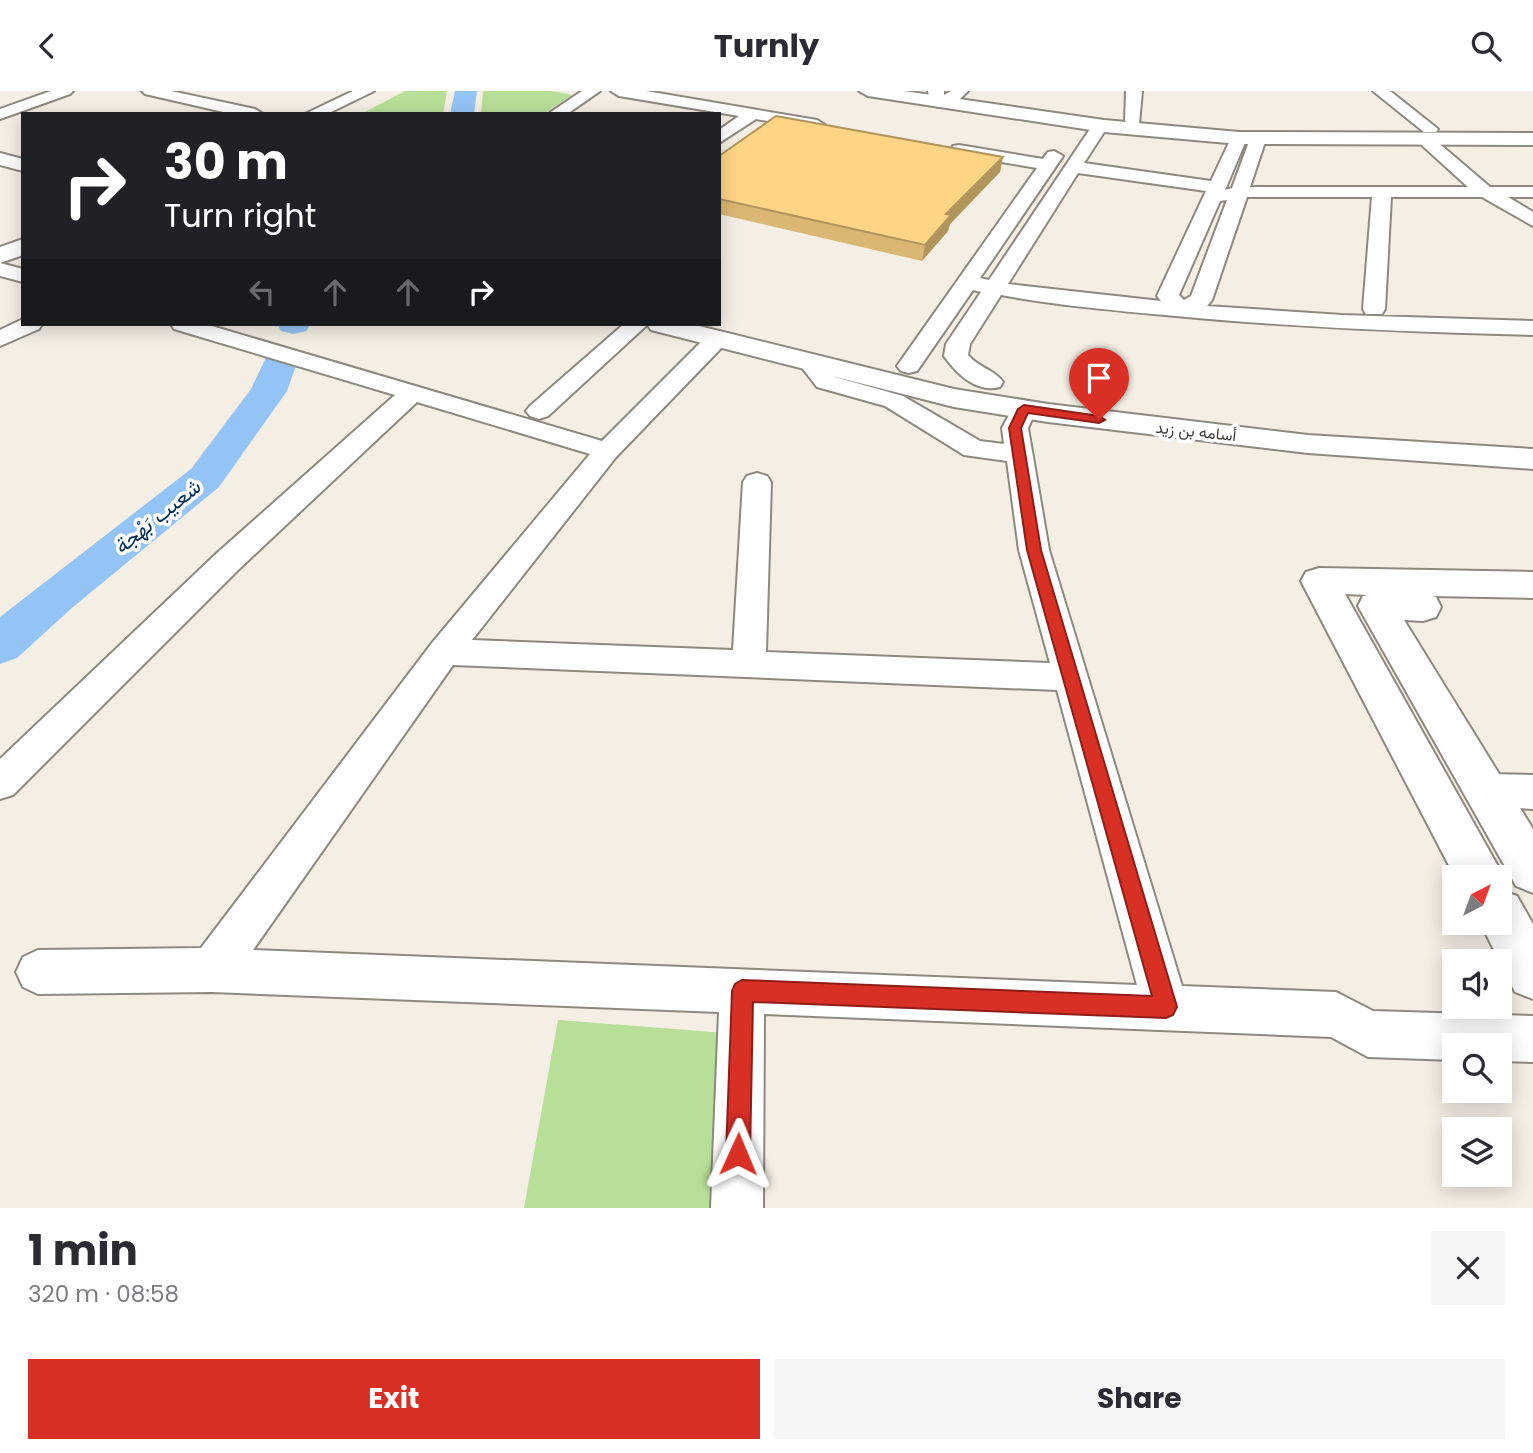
<!DOCTYPE html>
<meta charset="utf-8">
<style>
:root{--surface:#fff;--page:#f7f7f7;--text:#2b2b33;--muted:#7c7c81;--accent:#d93025}
body{margin:0;font-family:Poppins,Vazirmatn,sans-serif;background:var(--page);color:var(--text);height:100vh;display:flex;flex-direction:column;font-size:26px;white-space:nowrap}
*{box-sizing:border-box;margin:0}
p{font-size:23px;color:var(--muted)}
.icon{flex:none;width:38px;height:38px;fill:none;stroke:currentColor;stroke-width:2;stroke-linecap:round;stroke-linejoin:round}
.map{position:relative;height:1117px;overflow:hidden}
.side{display:flex;flex-direction:column;background:var(--surface);flex:1}
.side>*{flex:none}
.guide{position:absolute;left:21px;top:21px;width:700px;height:214px;border-radius:0px;box-shadow:0 4px 18px #0003;background:#202124;color:#fff;overflow:hidden}
.needle{width:46px;rotate:41deg}
.buttons{position:absolute;left:1442px;top:774px;display:grid;gap:14px}
.buttons a{display:grid;place-items:center;width:70px;height:70px;border-radius:0px;background:var(--surface);box-shadow:0 4px 18px #0003;font-size:35px}
.pin{position:absolute;display:grid;place-items:center;width:60px;height:60px;color:#fff;margin:-72px -30px;border-radius:50% 50% 50% 0;rotate:-45deg;box-shadow:0 0 7px #0007}
.pin .icon{rotate:45deg}
.me{position:absolute;width:77px;margin:-38px;rotate:1deg;stroke-linejoin:round;filter:drop-shadow(0 0 5px #0008)}
.turn{display:flex;align-items:center;gap:24px;height:147px;padding:0 28px;font-size:32px}
.turn .icon{width:91px;height:91px;stroke-width:2.5}
.turn b{display:block;font-size:49px;line-height:60px}
.lanes{display:flex;align-items:center;height:66px;padding:0 28px;background:#0003;justify-content:center;gap:35px;direction:ltr}
.lanes .off{opacity:.35}
.round{display:grid;place-items:center;flex:none;width:74px;height:74px;border-radius:0px;background:var(--page)}
.summary{display:flex;align-items:center;justify-content:space-between;height:119px;padding:0 28px}
h1{font-size:42px;font-weight:700;line-height:52px}
.primary-button{display:flex;gap:14px;margin-top:auto;padding:14px 28px}
.primary-button a{flex:1;height:80px;border-radius:0px;background:var(--accent);color:#fff;font-size:28px;font-weight:700;line-height:80px;text-align:center}
.primary-button a+a{background:var(--page);color:var(--text)}
header{display:flex;justify-content:space-between;align-items:center;height:91px;padding:0 28px;background:var(--surface);font-size:32px;font-weight:700}
.map>svg:first-child{display:block}
.green{fill:#b8df97}
.lines{fill:none;stroke-linecap:round;stroke-linejoin:round}
.river{fill:#94c4f5;fill-rule:evenodd}
.street-casing{stroke:#8e897f;stroke-width:4}
.secondary-casing{stroke:#8e897f;stroke-width:4}
.street{fill:#fff;fill-rule:evenodd}
.secondary{fill:#fff;fill-rule:evenodd}
.wall{fill:#dab772}
.shaded-wall{fill:#b2955d}
.building{fill:#fed585;stroke:#b2955d;stroke-width:2}
.route{fill:#d93025;stroke:#8d1f18;stroke-width:2}
.labels{text-anchor:middle;stroke-width:7;stroke-linejoin:round;paint-order:stroke}
.far-street-label{font-size:16px;fill:#3e3c38;stroke:#fff}
.water-label{font-size:21px;font-style:italic;fill:#002d53;stroke:#fff}
</style>
<header><svg class="icon" aria-label="back" viewBox="0 0 24 24"><path d="M15 5l-7 7 7 7"/></svg>Turnly<svg class="icon" aria-label="search" viewBox="0 0 24 24"><circle cx="10" cy="10" r="6"/><path d="M15 15l6 6"/></svg></header>
<div class="map">
<svg width="1533" height="1117" viewBox="0 0 1533 1117">
<rect width="100%" height="100%" fill="#f4eee4"/>
<path class="green" d="M405,0H447L443,23H361Z
M483,0H552L572,4L543,23H481Z
M558,929L726,942L719,1117H524Z"/>
<g class="lines">
<path class="river" d="M455,0H477L474,23H450Z
M277,233H311L306,240L293,243L281,240Z
M280,258L292,262L298,269L287,300L219,396L73,516L17,567L0,573V526L191,378L251,298L268,262Z"/>
<defs>
<path id="street" d="M51,0H73L70,3L0,28V18Z
M142,0H171L255,18L263,23H232L145,3Z
M353,0H374L327,23H305Z
M582,0H600L567,23H548Z
M611,0H646L817,29L825,34L817,39L756,28L719,52V39L739,25L619,5Z
M928,0H944V4L951,0H968L960,8L938,16L930,11Z
M1126,0H1142L1139,33L1133,35L1125,30Z
M1373,0H1390L1438,38L1436,41H1424Z
M1100,30L1108,35L1084,72L1211,90L1233,43H1245L1247,47L1225,99L1232,97L1250,48L1258,43L1266,48L1250,96H1468L1414,47L1416,43H1428L1490,96H1533V106H1508L1533,121V135L1482,106H1391L1385,218L1382,223H1366L1363,218L1372,106H1247L1212,209L1207,215L1342,224L1533,230V244C1410,241 1287,236 1165,224C1110,219 1055,214 1001,204L970,253L968,264C979,277 995,279 1003,291L1000,296C976,302 957,283 944,265L946,253L981,201L973,199L917,280L909,282L901,280L897,275L1037,77L953,63L951,59L953,55L959,54L1043,68L1048,61L1054,60L1063,65L980,187L989,189L1094,32ZM1078,82L1206,100L1157,205L1161,210L1008,193ZM1227,109L1191,205L1184,209L1179,204L1220,110Z
M0,172L23,178V191L0,185Z
M23,228V233H42L39,238L0,255V239Z
M171,233H205L602,350L710,242H726L730,247L726,252L616,366L472,549L733,559L743,391L747,385L757,382L767,385L771,391L766,561L1050,572L1019,459L1007,370L964,364L885,315L817,296L797,270L801,265H817L835,286L903,305L980,350L1004,353L1002,337L1015,313L1024,310L1033,313L1037,318L1028,337L1049,459L1182,895L1336,901L1373,920L1533,925V971L1500,970V954H1454V969L1368,966L1331,946L764,923L763,1117H711L719,921L212,901L38,903L23,896L16,881L23,866L38,859L201,857L432,552L590,363L417,311L238,479L13,704L0,708V668L216,463L395,304L174,238ZM453,574L1057,599L1137,894L253,859Z
M624,233H648L548,325L539,328L530,325L526,320L530,315Z
M1485,683L1533,684V718L1485,715L1472,711L1466,699L1472,687Z"/>
<path id="secondary" d="M859,0H904L1104,29L1239,41L1533,42V54L1239,53L1104,41L868,5Z
M0,62L23,68V80L0,74Z
M23,148V164L0,172V156Z
M647,233H691L954,298L1048,313L1308,344L1533,358V378L1308,362L1048,331L954,316L651,239Z
M1319,477L1533,481V507L1431,505L1436,506L1441,516L1436,526L1423,530L1404,529L1533,738V802L1516,795L1358,515L1363,505L1368,504L1345,503L1504,786L1500,795V786H1455L1301,490L1306,481Z
M1500,799L1517,805L1533,833V908L1515,901L1480,831H1500Z"/>
</defs>
<use href="#street" class="street-casing"/>
<use href="#secondary" class="secondary-casing"/>
<use href="#street" class="street"/>
<use href="#secondary" class="secondary"/>
</g>
<path class="wall" d="M719,65L1003,66L1000,81L950,133L948,140L922,170L719,123Z"/>
<path class="shaded-wall" d="M1003,66L1000,81L950,133L948,140L922,170L925,154L946,123Z"/>
<path class="building" d="M776,25L1003,66L946,123L951,124L925,154L719,108V65Z"/>
<path class="route" d="M1024,314L1099,325L1105,329L1099,332L1028,322L1021,337L1041,459L1177,916L1173,924L1166,927L753,911L750,1063L746,1071L738,1075L730,1071L726,1063L732,900L735,893L742,889L1152,905L1027,459L1009,337L1018,318Z"/>
<g class="labels">
<g class="far-street-label">
<text transform="translate(1196 340) rotate(6)" y="6">أسامه بن زيد</text>
</g>
<g class="water-label">
<text transform="translate(157 426) rotate(-39)" y="7">شعيب بَهْجة</text>
</g>
</g>
</svg>
<div class="buttons">
<a><svg class="needle" viewBox="-14 -14 28 28"><path d="M0-13l5 13h-10z" fill="#e53935"/><path d="M0 13l5-13h-10z" fill="#7c7c81"/></svg></a>
<a><svg class="icon" aria-label="sound" viewBox="0 0 24 24"><path d="M4 9h4l5-4v14l-5-4H4zM17 9q2 3 0 6"/></svg></a>
<a><svg class="icon" aria-label="search" viewBox="0 0 24 24"><circle cx="10" cy="10" r="6"/><path d="M15 15l6 6"/></svg></a>
<a><svg class="icon" aria-label="layers" viewBox="0 0 24 24"><path d="M12 4l9 5-9 5-9-5zM3 14l9 5 9-5"/></svg></a>
</div>
<div class="pin" style="left:1099px;top:329px;background:#d93025"><svg class="icon" aria-label="arrive" viewBox="0 0 24 24"><path d="M6 21V4h12l-3 4 3 4H6"/></svg></div>
<svg class="me" style="left:738px;top:1063px" viewBox="-20 -20 40 40"><path d="M0-17L14 15 0 8-14 15z" fill="#d93025" stroke="#fff" stroke-width="4"/></svg>
<div class="guide">
<div class="turn"><svg class="icon" aria-label="right" viewBox="0 0 24 24"><path d="M7 20v-9h11M14 6l5 5-5 5"/></svg><div><b>30 m</b>Turn right</div></div>
<div class="lanes"><svg class="icon off" aria-label="left" viewBox="0 0 24 24"><path d="M17 20v-9H6M10 6l-5 5 5 5"/></svg><svg class="icon off" aria-label="ahead" viewBox="0 0 24 24"><path d="M12 20V5M6 11l6-6 6 6"/></svg><svg class="icon off" aria-label="ahead" viewBox="0 0 24 24"><path d="M12 20V5M6 11l6-6 6 6"/></svg><svg class="icon" aria-label="right" viewBox="0 0 24 24"><path d="M7 20v-9h11M14 6l5 5-5 5"/></svg></div>
</div>
</div>
<section class="side">
<div class="summary"><div><h1>1 min</h1><p>320 m · 08:58</p></div><a class="round"><svg class="icon" aria-label="close" viewBox="0 0 24 24"><path d="M6 6l12 12M18 6L6 18"/></svg></a></div>
<div class="primary-button"><a>Exit</a><a>Share</a></div>
</section>
